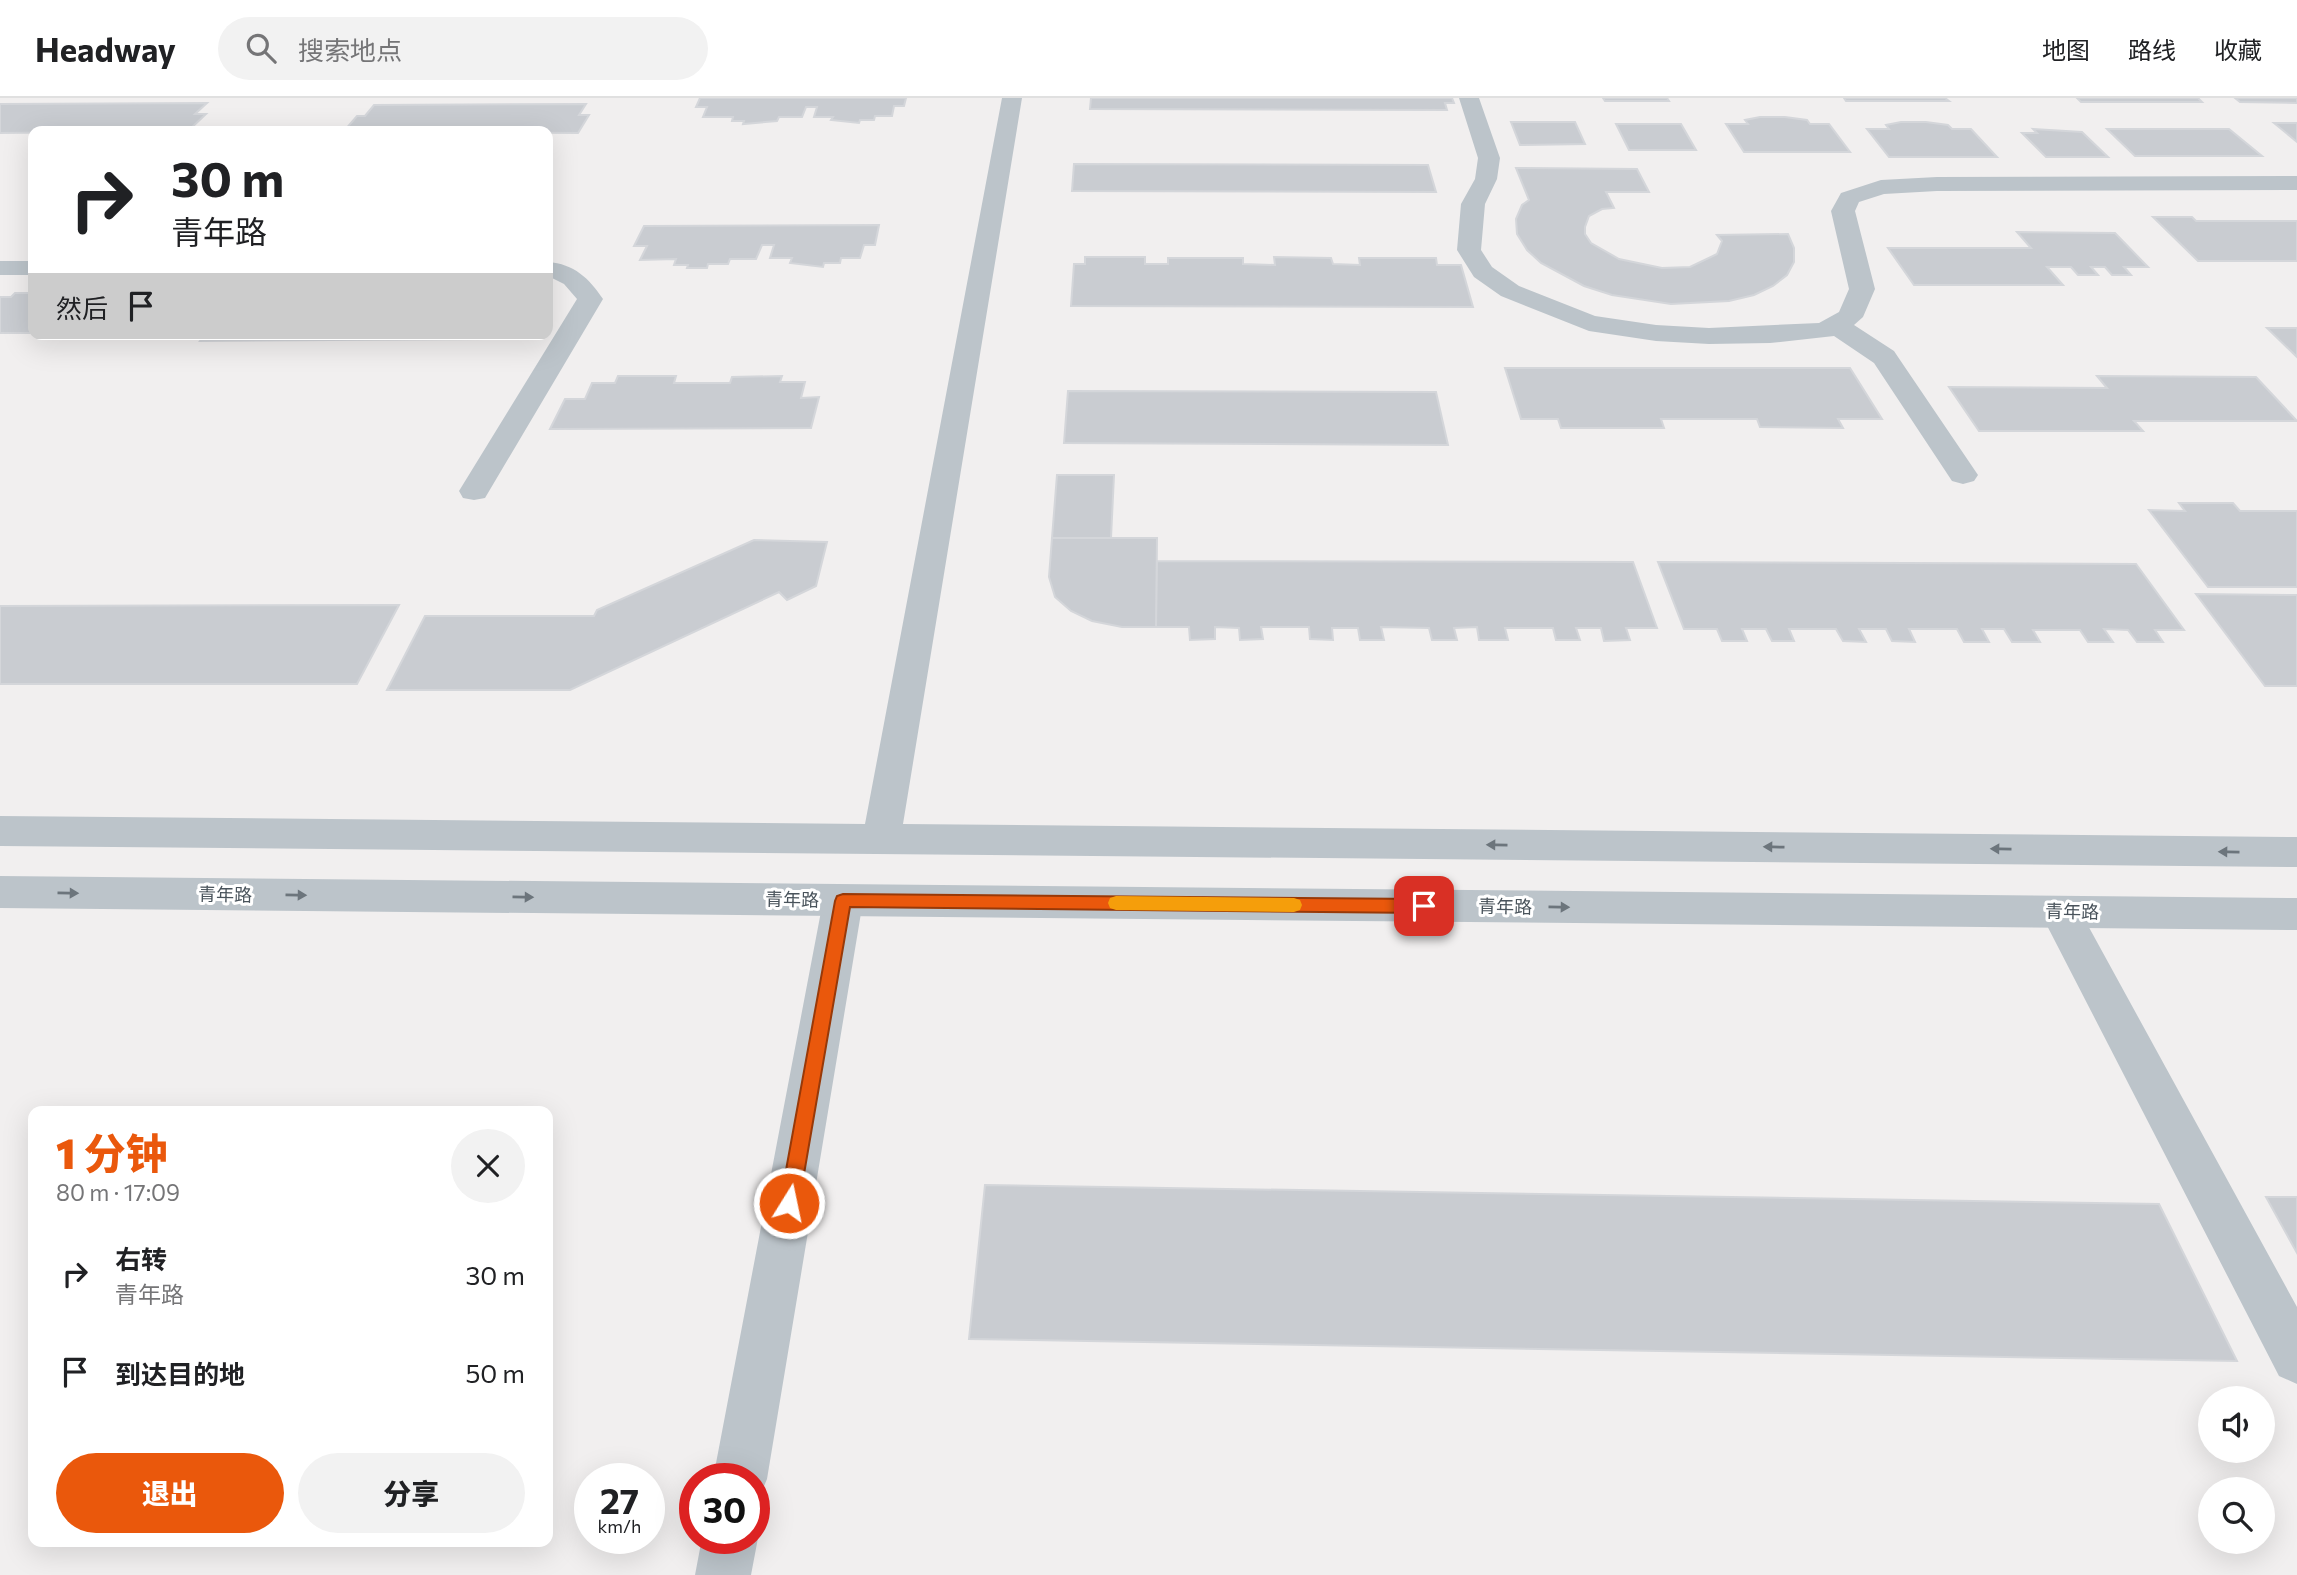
<!DOCTYPE html>
<html lang="zh">
<meta charset="utf-8">
<style>
:root{--surface:#fff;--page:#f2f2f2;--text:#202124;--muted:#757577;--line:#e0e0e0;--accent:#ea580c}
body{margin:0;font-family:Commissioner,"Noto Sans SC",sans-serif;background:var(--page);color:var(--text);height:100vh;display:flex;flex-direction:column;font-size:26px;white-space:nowrap}
*{box-sizing:border-box;margin:0}
p{font-size:23px;color:var(--muted)}
.icon{flex:none;width:38px;height:38px;fill:none;stroke:currentColor;stroke-width:2;stroke-linecap:round;stroke-linejoin:round}
.map{position:relative;flex:1;overflow:hidden}
.details{position:absolute;left:28px;top:1008px;width:525px;height:441px;display:flex;flex-direction:column;background:var(--surface);border-radius:14px;box-shadow:0 7px 28px #0002}
.details>*{flex:none}
.guide{position:absolute;left:28px;top:28px;width:525px;height:214px;border-radius:14px;box-shadow:0 7px 28px #0002;background:#fff;color:var(--text);overflow:hidden}
.buttons{position:absolute;left:2198px;top:1288px;display:grid;gap:14px}
.buttons a{display:grid;place-items:center;width:77px;height:77px;border-radius:50%;background:var(--surface);box-shadow:0 7px 28px #0002;font-size:35px}
.speed{position:absolute;left:574px;top:1365px;display:flex;gap:14px;font-size:35px;font-weight:700;text-align:center}
.speed>*{display:grid;place-content:center;width:91px;height:91px;border-radius:50%;background:var(--surface);box-shadow:0 7px 28px #0002;line-height:1}
.speed small{font-size:18px;font-weight:400}
.speed .limit{border:10px solid #d22;background:#fff;color:#111}
.pin{position:absolute;display:grid;place-items:center;width:60px;height:60px;color:#fff;margin:-30px;border-radius:14px;box-shadow:0 4px 10px #0006}
.me{position:absolute;width:77px;margin:-38px;rotate:10deg;stroke-linejoin:round;filter:drop-shadow(0 0 5px #0008)}
.turn{display:flex;align-items:center;gap:24px;height:147px;padding:0 28px;font-size:32px}
.turn .icon{width:91px;height:91px;stroke-width:2.5}
.turn b{display:block;font-size:49px;line-height:60px}
.then{display:flex;align-items:center;height:66px;padding:0 28px;background:#0003;gap:14px;font-size:26px}
.round{display:grid;place-items:center;flex:none;width:74px;height:74px;border-radius:37px;background:var(--page)}
.overview{display:flex;align-items:center;justify-content:space-between;height:119px;padding:0 28px}
h1{font-size:42px;font-weight:800;line-height:52px;color:var(--accent)}
.cta{display:flex;gap:14px;margin-top:auto;padding:14px 28px}
.cta a{flex:1;height:80px;border-radius:42px;background:var(--accent);color:#fff;font-size:28px;font-weight:800;line-height:80px;text-align:center}
.cta a+a{background:var(--page);color:var(--text)}
ul{padding:0;list-style:none}
li{display:flex;align-items:center;gap:21px;height:98px;padding:0 28px}
li div{flex:1}
li b{display:block;font-size:26px}
li em{font-style:normal}
header{display:flex;align-items:center;gap:42px;box-sizing:border-box;height:98px;padding:0 35px;background:var(--surface);border-bottom:2px solid var(--line)}
header strong{font-size:33px}
nav{display:flex;gap:38px;margin-inline-start:auto;font-size:24px}
.search{width:490px;height:63px;background:var(--page);display:flex;align-items:center;gap:18px;box-sizing:border-box;padding:0 24px;border-radius:38px;color:var(--muted);font-size:26px}
.map>svg:first-child{display:block}
.building{fill:#c9ccd1;stroke:#d4d6da;stroke-width:2}
.lines{fill:none;stroke-linecap:round;stroke-linejoin:round}
.service{fill:#bcc4ca;fill-rule:evenodd}
.minor{fill:#bcc4ca;fill-rule:evenodd}
.tertiary{fill:#bcc4ca;fill-rule:evenodd}
.oneway{fill:#6c757c}
.route{fill:#ea580c;stroke:#983908;stroke-width:2}
.slow{fill:#f59e0b}
.labels{text-anchor:middle;stroke-width:6;stroke-linejoin:round;paint-order:stroke}
.street-label{font-size:18px;fill:#49535b;stroke:#fff}
</style>
<header>
<strong>Headway</strong>
<div class="search"><svg class="icon" aria-label="search" viewBox="0 0 24 24"><circle cx="10" cy="10" r="6"/><path d="M15 15l6 6"/></svg>搜索地点</div>
<nav><a>地图</a><a>路线</a><a>收藏</a></nav>
</header>
<div class="map">
<svg width="2297" height="1477" viewBox="0 0 2297 1477">
<rect width="100%" height="100%" fill="#f1efef"/>
<path class="building" d="M700,0H906L904,8H894L892,18H875L874,22H860L859,25L831,22L833,19H814L817,9H806L802,19H779L777,23L743,26L744,23H732L733,19H703L707,9H696Z
M1091,0H1452L1454,5H1445L1447,12L1090,11Z
M1603,0H1667L1669,3H1605Z
M1844,0H1945L1949,3H1846Z
M2077,0H2198L2202,4H2081Z
M2235,0H2297V5L2240,4Z
M207,5L195,16H206L188,33L0,35V6Z
M586,6L579,17H589L578,35L344,33L357,18H365L374,7Z
M1760,19H1785L1807,22L1810,26H1829L1850,54H1744L1726,26H1748L1745,22Z
M1511,24H1575L1585,46L1520,47Z
M1901,24H1926L1948,27L1952,31H1971L1997,59H1889L1867,31H1889L1886,27Z
M2274,25H2297V44Z
M1616,26H1681L1696,52H1629Z
M2033,31L2082,34L2108,59H2046L2022,35H2037Z
M2107,31H2229L2262,58H2135Z
M1074,66L1428,67L1436,94L1072,93Z
M1516,70L1637,71L1649,94H1606L1614,110L1602,111L1589,118L1585,129V136L1591,145L1619,161L1662,170L1690,169L1717,156L1722,143L1717,137L1788,136L1794,150V164L1787,177L1773,188L1754,197L1729,203L1671,206L1612,197L1584,188L1541,165L1527,152L1517,136L1516,121L1522,107L1529,102Z
M2153,119H2192L2196,123H2297V163H2198Z
M879,127L875,147H864L860,160H841L840,165H824L823,169L790,165L792,160H770L774,147H762L756,161H730L728,166H708L707,170H687L688,167H674L676,161L640,162L647,148H634L644,128Z
M2017,134L2115,135L2148,169H2124L2131,177H2112L2105,169H2091L2098,177H2078L2071,169H2047L2063,187H1914L1888,150H2031Z
M1085,159H1145V166H1168V160H1243V166L1275,167L1274,159L1331,160L1333,166L1360,167L1359,160H1436L1437,167H1461L1473,209L1071,208L1074,166H1085Z
M15,195H33V235H0V199H11Z
M2267,230H2297V259Z
M205,236H488L485,241L200,243Z
M1505,270H1850L1882,321H1838L1843,330L1760,329L1757,321H1661L1664,330H1561L1558,321H1521Z
M618,278H676L674,285H730L732,279L782,278L780,284H805L801,300L819,299L811,330L550,331L565,301H585L592,285H615Z
M2097,278L2256,279L2297,323H2134L2143,333H1979L1949,289L2107,290Z
M1068,293L1436,294L1448,347L1064,345Z
M1057,377H1114L1111,440H1052Z
M2179,405H2233L2240,413H2297V489H2208L2149,412L2185,413Z
M1052,440H1157L1156,529H1122L1092,523L1071,513L1055,499L1049,479Z
M754,442L827,444L816,488L787,502L779,494L570,592H387L425,518H594L597,512Z
M1157,463L1633,464L1657,530H1626L1630,542L1604,543L1601,530H1576L1580,542H1556L1553,530H1505L1508,542H1479L1477,529L1454,530L1457,542H1432L1429,530L1381,529L1384,542H1360L1358,530H1332L1333,542L1310,541L1309,529H1261L1263,541L1240,542L1239,530L1215,529V541L1190,542L1189,529H1156Z
M1658,464L2136,466L2184,532H2155L2163,544H2137L2128,532L2104,531L2113,544H2088L2080,532H2033L2040,544H2012L2004,531H1982L1989,544H1964L1957,531H1909L1915,544L1892,543L1886,531H1859L1866,544L1843,543L1836,531H1789L1794,543H1772L1766,531H1742L1747,543H1722L1717,531H1684Z
M2196,496L2297,497V588H2265Z
M399,507L357,586H0V508Z
M985,1087L2159,1106L2237,1263L969,1241Z
M2266,1099H2297V1155Z"/>
<g class="lines">
<path class="service" d="M1459,0H1479L1500,60L1497,81L1485,106L1481,152L1492,169L1519,188L1595,218L1656,227L1709,230L1819,225L1839,214L1849,191L1831,113L1841,95L1881,82L1937,79L2297,78V92L1937,93L1884,96L1859,104L1855,113L1875,191L1863,219L1854,227L1894,253L1898,259L1978,377L1974,383L1963,386L1952,383L1874,265L1834,238L1770,245L1709,246L1656,243L1589,233L1501,198L1474,179L1457,152L1461,106L1475,81L1478,60Z
M0,163H33V177H0Z
M548,164C574,166 589,180 603,201L485,400L474,402L463,400L459,393L577,201L564,186L548,178Z
M2060,798L2074,802L2297,1209V1286L2279,1278L2040,814L2046,802Z"/>
<path class="minor" d="M843,787L857,792L863,803L767,1381L759,1400L754,1402V1381H713L823,803L829,792Z
M754,1432L758,1440L751,1477H695L702,1440H754Z"/>
<path class="tertiary" d="M1002,0H1022L903,726L2297,739V769L0,748V718L865,726Z
M0,778L2297,800V832L0,810Z"/>
</g>
<defs><path id="oneway-solid" d="M-6-.8H1V-3.2L6.5 0L1 3.2V.8H-6Z" transform="scale(1.75)"/></defs>
<g class="oneway">
<use href="#oneway-solid" transform="translate(1497 747) rotate(-179)"/>
<use href="#oneway-solid" transform="translate(1774 749) rotate(-179)"/>
<use href="#oneway-solid" transform="translate(2001 751) rotate(-179)"/>
<use href="#oneway-solid" transform="translate(2229 754) rotate(-179)"/>
<use href="#oneway-solid" transform="translate(68 795) rotate(1)"/>
<use href="#oneway-solid" transform="translate(296 797) rotate(1)"/>
<use href="#oneway-solid" transform="translate(523 799) rotate(1)"/>
<use href="#oneway-solid" transform="translate(1559 809) rotate(1)"/>
</g>
<path class="route" d="M843,796L1424,801L1430,803L1432,808L1430,813L1424,815L850,809L799,1105L796,1112L789,1115L783,1112L780,1105L835,803L837,798Z"/>
<path class="slow" d="M1116,798L1294,800L1300,802L1302,807L1300,812L1294,814L1116,812L1110,810L1108,805L1110,800Z"/>
<g class="labels">
<g class="street-label">
<text transform="translate(225 797) rotate(1)" y="6">青年路</text>
<text transform="translate(792 802) rotate(1)" y="6">青年路</text>
<text transform="translate(1505 809) rotate(1)" y="6">青年路</text>
<text transform="translate(2072 814) rotate(1)" y="6">青年路</text>
</g>
</g>
</svg>
<div class="buttons">
<a><svg class="icon" aria-label="sound" viewBox="0 0 24 24"><path d="M4 9h4l5-4v14l-5-4H4zM17 9q2 3 0 6"/></svg></a>
<a><svg class="icon" aria-label="search" viewBox="0 0 24 24"><circle cx="10" cy="10" r="6"/><path d="M15 15l6 6"/></svg></a>
</div>
<div class="speed"><div>27<small>km/h</small></div><div class="limit">30</div></div>
<div class="pin" style="left:1424px;top:808px;background:#d93025"><svg class="icon" aria-label="arrive" viewBox="0 0 24 24"><path d="M6 21V4h12l-3 4 3 4H6"/></svg></div>
<svg class="me" style="left:789px;top:1105px" viewBox="-20 -20 40 40"><circle r="17" fill="#ea580c" stroke="#fff" stroke-width="3"/><path d="M0-11L8 9 0 5-8 9z" fill="#fff"/></svg>
<div class="guide">
<div class="turn"><svg class="icon" aria-label="right" viewBox="0 0 24 24"><path d="M7 20v-9h11M14 6l5 5-5 5"/></svg><div><b>30 m</b>青年路</div></div>
<div class="then">然后<svg class="icon" aria-label="arrive" viewBox="0 0 24 24"><path d="M6 21V4h12l-3 4 3 4H6"/></svg></div>
</div>
<section class="details">
<div class="overview"><div><h1>1 分钟</h1><p>80 m · 17:09</p></div><a class="round"><svg class="icon" aria-label="close" viewBox="0 0 24 24"><path d="M6 6l12 12M18 6L6 18"/></svg></a></div>
<ul>
<li><svg class="icon" aria-label="right" viewBox="0 0 24 24"><path d="M7 20v-9h11M14 6l5 5-5 5"/></svg><div><b>右转</b><p>青年路</p></div><em>30 m</em></li>
<li><svg class="icon" aria-label="arrive" viewBox="0 0 24 24"><path d="M6 21V4h12l-3 4 3 4H6"/></svg><div><b>到达目的地</b></div><em>50 m</em></li>
</ul>
<div class="cta"><a>退出</a><a>分享</a></div>
</section>
</div>
